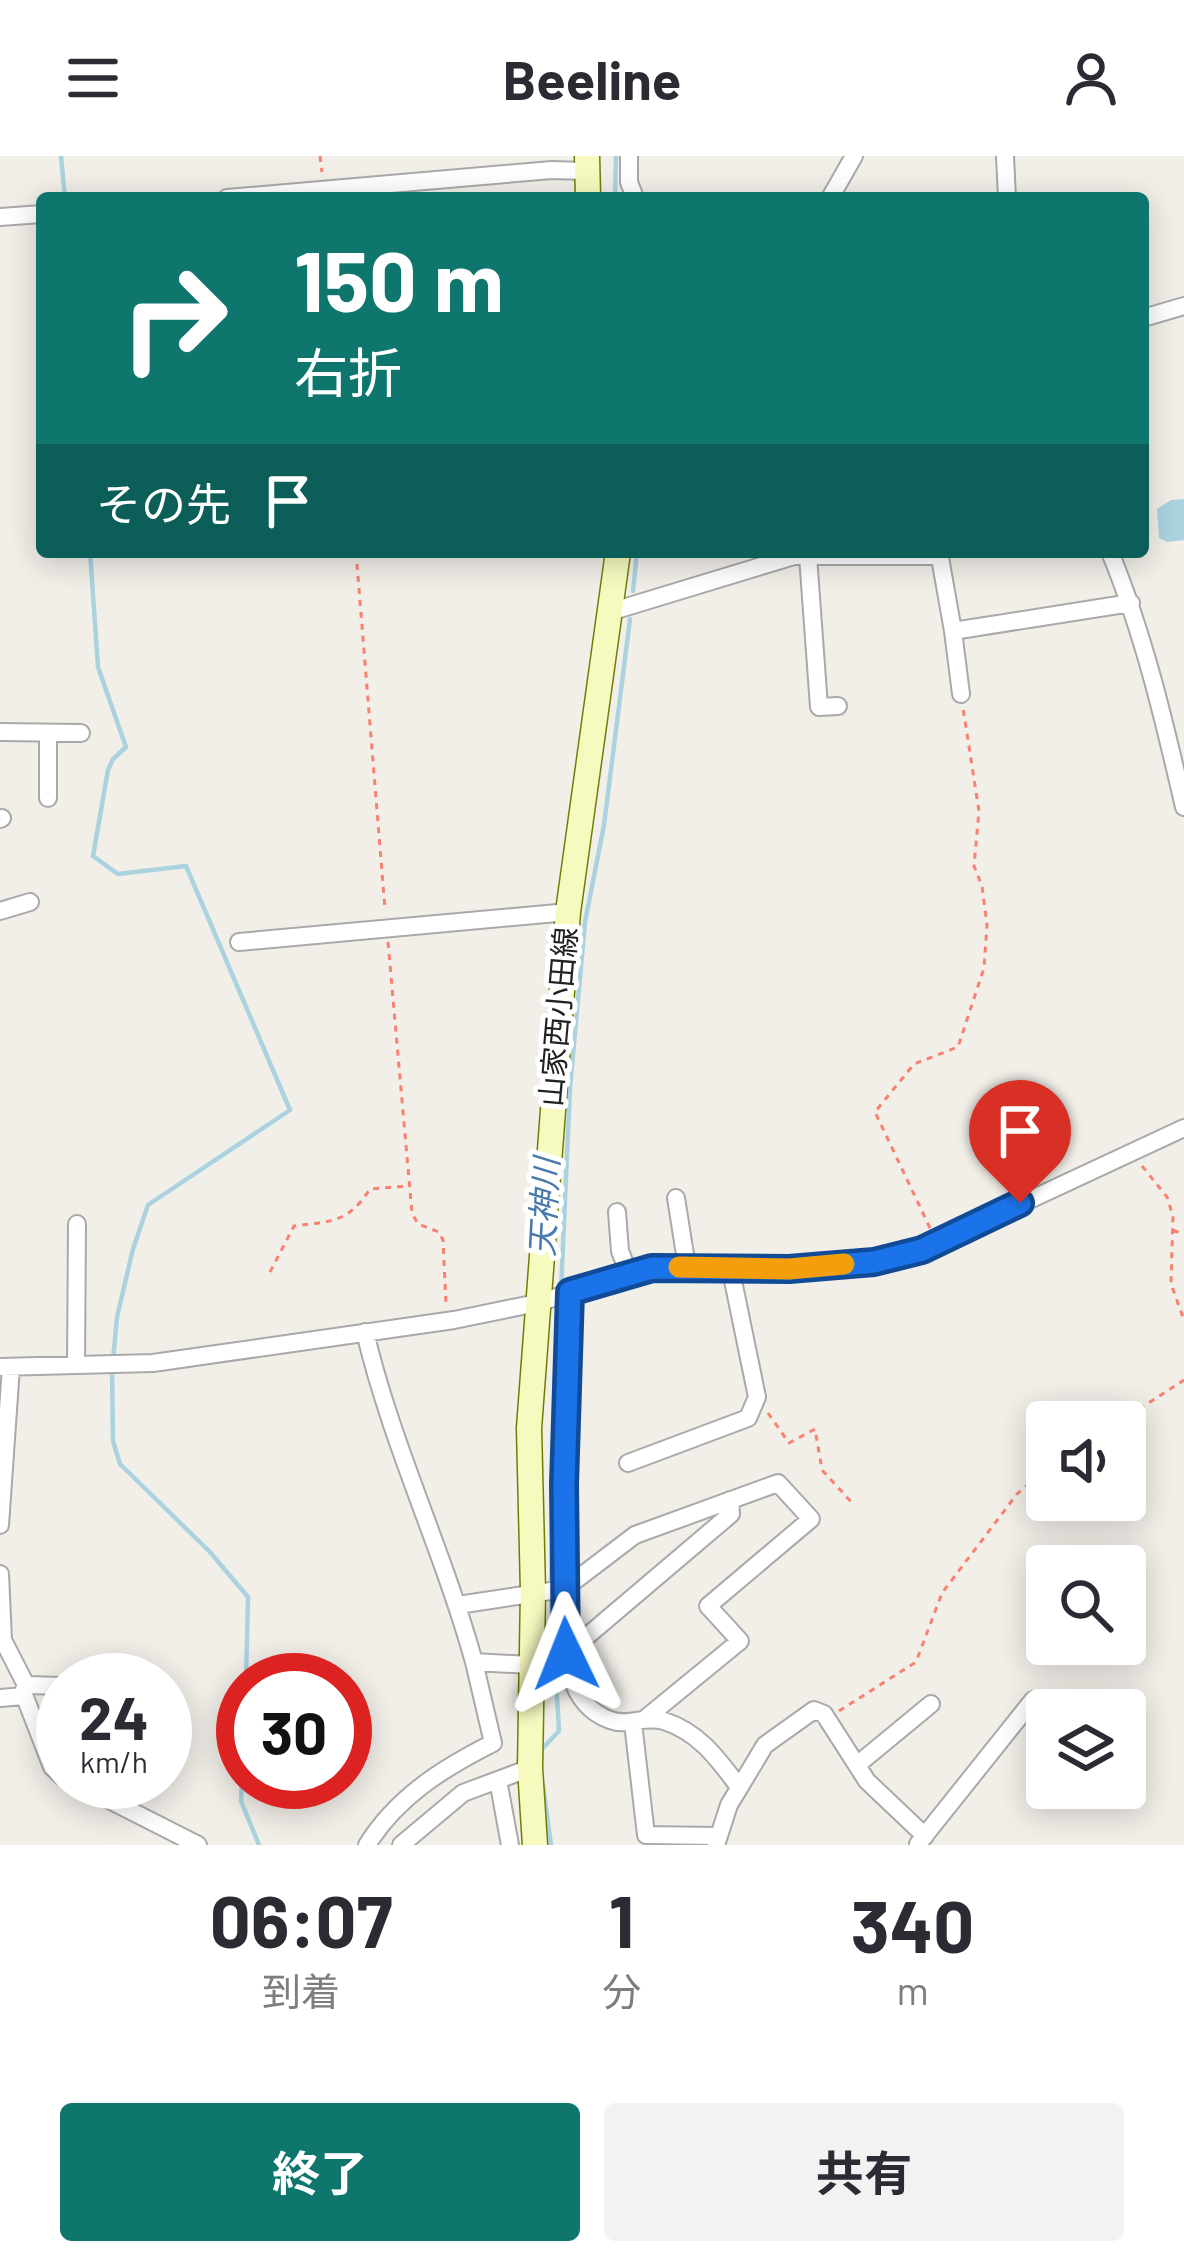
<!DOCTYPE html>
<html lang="ja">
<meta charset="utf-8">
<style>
:root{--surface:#fff;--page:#f2f2f3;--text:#2b2b33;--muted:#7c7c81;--accent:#0f766e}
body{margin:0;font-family:Barlow,"Noto Sans JP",sans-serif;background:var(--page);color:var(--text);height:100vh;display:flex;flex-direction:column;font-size:45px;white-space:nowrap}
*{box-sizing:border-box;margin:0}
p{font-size:39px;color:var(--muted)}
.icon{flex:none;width:66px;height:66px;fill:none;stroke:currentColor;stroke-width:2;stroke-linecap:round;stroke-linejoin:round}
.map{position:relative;height:1689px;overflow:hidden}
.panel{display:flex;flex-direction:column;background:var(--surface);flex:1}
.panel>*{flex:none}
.top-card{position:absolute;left:36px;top:36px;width:1113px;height:366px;border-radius:12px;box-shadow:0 6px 30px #0003;background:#0f766e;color:#fff;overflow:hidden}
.fabs{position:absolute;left:1026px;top:1245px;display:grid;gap:24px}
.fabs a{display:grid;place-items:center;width:120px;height:120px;border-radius:12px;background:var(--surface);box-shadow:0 6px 30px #0003;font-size:60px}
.speed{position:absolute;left:36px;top:1497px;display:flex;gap:24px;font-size:60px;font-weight:700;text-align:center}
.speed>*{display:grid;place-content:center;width:156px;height:156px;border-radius:50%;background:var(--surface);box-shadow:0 6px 30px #0003;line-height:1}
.speed small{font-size:30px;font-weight:400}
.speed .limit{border:18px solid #d22;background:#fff;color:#111}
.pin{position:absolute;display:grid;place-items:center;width:102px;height:102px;color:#fff;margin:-123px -51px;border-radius:50% 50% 50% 0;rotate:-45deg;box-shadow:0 0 12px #0007}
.pin .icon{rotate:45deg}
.me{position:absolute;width:132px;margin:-66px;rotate:358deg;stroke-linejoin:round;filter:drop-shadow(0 0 9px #0008)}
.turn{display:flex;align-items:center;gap:42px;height:252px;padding:0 60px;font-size:54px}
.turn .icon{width:156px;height:156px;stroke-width:2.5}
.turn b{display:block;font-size:84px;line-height:102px}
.then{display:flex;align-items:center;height:114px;padding:0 60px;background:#0003;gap:24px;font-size:45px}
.eta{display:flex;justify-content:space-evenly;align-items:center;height:204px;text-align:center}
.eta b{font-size:72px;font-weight:700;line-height:84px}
.cta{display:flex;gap:24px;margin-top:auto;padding:24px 60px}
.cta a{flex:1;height:138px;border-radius:12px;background:var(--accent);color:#fff;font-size:48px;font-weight:700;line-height:138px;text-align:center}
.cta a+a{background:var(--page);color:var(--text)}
header{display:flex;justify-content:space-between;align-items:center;height:156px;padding:0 60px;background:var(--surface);font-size:54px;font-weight:700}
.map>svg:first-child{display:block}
.water{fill:#aad3df}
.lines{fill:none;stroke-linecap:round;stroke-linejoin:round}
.stream{stroke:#aad3df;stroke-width:4.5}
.minor-casing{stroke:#a9a9a9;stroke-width:20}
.secondary-casing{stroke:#707d05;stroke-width:27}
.path{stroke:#fa8072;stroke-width:3;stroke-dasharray:6 6;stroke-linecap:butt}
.minor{stroke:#fff;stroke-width:16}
.secondary{stroke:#f7fabf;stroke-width:24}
.route-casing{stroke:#114b97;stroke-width:30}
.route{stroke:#1a73e8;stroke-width:21}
.slow{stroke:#f59e0b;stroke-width:21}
.labels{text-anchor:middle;stroke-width:10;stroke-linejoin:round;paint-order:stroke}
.street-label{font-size:30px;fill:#222;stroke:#fff}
.water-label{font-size:33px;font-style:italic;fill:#4a7aab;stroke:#fff}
</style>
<header><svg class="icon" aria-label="menu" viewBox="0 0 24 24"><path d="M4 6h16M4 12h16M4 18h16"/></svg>Beeline<svg class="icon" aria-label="person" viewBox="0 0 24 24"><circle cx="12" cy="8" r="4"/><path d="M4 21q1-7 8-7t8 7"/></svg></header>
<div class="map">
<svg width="1184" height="1689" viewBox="0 0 1184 1689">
<rect width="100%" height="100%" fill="#f2efe9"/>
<path class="water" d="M1184,343V384L1167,386L1159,382L1157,353L1171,344Z"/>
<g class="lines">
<path class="stream" d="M61,0L65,42
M615,42L616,0
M90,396L98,511L126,591L113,603L108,614L93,700L118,718L186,710L290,954L148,1049L133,1093L117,1161L113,1204
M633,435L637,396
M561,1135L570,932L585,766L604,669L630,463
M112,1215L113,1285L120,1308L210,1396L248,1441L246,1524
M551,1428L558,1206
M540,1595L559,1575L551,1440
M243,1603L241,1645L259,1689
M543,1629L551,1689"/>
<defs>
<path id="minor" d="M629,0V26L635,42
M1005,0L1007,42
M227,42L552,14L585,15
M830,42L854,0
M0,61L42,58
M1143,162L1184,150
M939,396L953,475L1131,447
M1110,396C1144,479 1164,564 1184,651
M808,400L819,551L838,550
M613,455L794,400H939
M953,475L961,538
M0,576L81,577
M48,642V577
M0,663L2,662
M0,755L30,746
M239,786L568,756
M676,1042L687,1111
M617,1056L620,1095L629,1118
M365,1176C392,1290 443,1394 474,1506L531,1509
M76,1209L77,1068
M0,1211L153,1207L454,1164L537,1147L652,1112L789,1113L874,1106L937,1087L1184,972
M628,1307L748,1262L757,1241L730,1110
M0,1369L11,1211
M0,1418L3,1484L26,1529L23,1536L52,1611L63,1621
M564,1433L635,1379L778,1327L811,1363L708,1450L740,1485L646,1562
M564,1433L566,1165L570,1136
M458,1449L564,1433C566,1478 558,1545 610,1564C628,1571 645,1559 664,1565C699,1576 718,1603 739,1631
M566,1498L731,1358L730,1344
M26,1529L63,1530
M0,1542L24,1540
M633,1567L646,1679L717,1680
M857,1609L931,1548
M498,1624L510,1689
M74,1626L198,1689
M918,1688L1033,1544
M367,1689C397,1641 443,1612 493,1587L474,1506
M401,1689L463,1637L530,1612
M716,1689L729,1649L765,1589L814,1554L824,1558L867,1625L925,1680"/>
<path id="secondary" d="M587,0L588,42
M535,1689L530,1612L533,1435L529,1272L568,756L618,396"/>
</defs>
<use href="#minor" class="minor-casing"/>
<use href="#secondary" class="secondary-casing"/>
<path class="path" d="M320,0L322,16
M356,396L385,753
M388,786L412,1057L418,1068L439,1076L443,1084L446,1148
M1142,1010L1167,1041L1173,1060L1171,1128L1184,1164
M930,1072L875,956L914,908L958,891L984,812L987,769L982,730L974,710L979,655L963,552
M1173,1074L1184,1079
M270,1116L294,1070C332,1065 348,1067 370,1033L408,1030
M768,1257L789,1287L815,1273L822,1314L854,1349
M1119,1266L1184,1224
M839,1555L916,1506L942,1437L1017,1338L1047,1312"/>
<use href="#minor" class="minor"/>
<use href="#secondary" class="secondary"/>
</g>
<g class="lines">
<defs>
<path id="route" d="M566,1498L564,1328L570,1136L652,1112L789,1113L874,1106L922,1094L1020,1047"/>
</defs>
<use href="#route" class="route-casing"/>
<use href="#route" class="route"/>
<path class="slow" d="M679,1111L789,1113L844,1108"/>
</g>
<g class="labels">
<g class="street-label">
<text transform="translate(559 861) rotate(-85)" y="10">山家西小田線</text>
</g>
<g class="water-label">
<text transform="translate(544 1051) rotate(-87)" y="12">天神川</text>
</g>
</g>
</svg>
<div class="fabs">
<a><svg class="icon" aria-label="sound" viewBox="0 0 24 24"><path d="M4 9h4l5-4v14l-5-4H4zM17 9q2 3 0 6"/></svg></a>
<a><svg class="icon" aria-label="search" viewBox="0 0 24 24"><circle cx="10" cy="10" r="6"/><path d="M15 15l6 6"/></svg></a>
<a><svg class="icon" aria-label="layers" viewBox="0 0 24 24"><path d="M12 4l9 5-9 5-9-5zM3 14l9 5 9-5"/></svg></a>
</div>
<div class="speed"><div>24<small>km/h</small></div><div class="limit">30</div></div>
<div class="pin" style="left:1020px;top:1047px;background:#d93025"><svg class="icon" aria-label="arrive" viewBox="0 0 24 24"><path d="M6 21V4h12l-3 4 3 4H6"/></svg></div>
<svg class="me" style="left:566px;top:1498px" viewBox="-20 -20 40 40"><path d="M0-17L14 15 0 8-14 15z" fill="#1a73e8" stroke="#fff" stroke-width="4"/></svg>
<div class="top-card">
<div class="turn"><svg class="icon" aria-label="right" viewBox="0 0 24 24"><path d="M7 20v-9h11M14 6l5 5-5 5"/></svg><div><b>150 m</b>右折</div></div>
<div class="then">その先<svg class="icon" aria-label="arrive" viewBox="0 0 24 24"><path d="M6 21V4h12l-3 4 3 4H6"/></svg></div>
</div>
</div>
<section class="panel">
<div class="eta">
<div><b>06:07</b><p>到着</p></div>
<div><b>1</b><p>分</p></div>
<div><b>340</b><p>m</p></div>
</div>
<div class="cta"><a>終了</a><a>共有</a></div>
</section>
